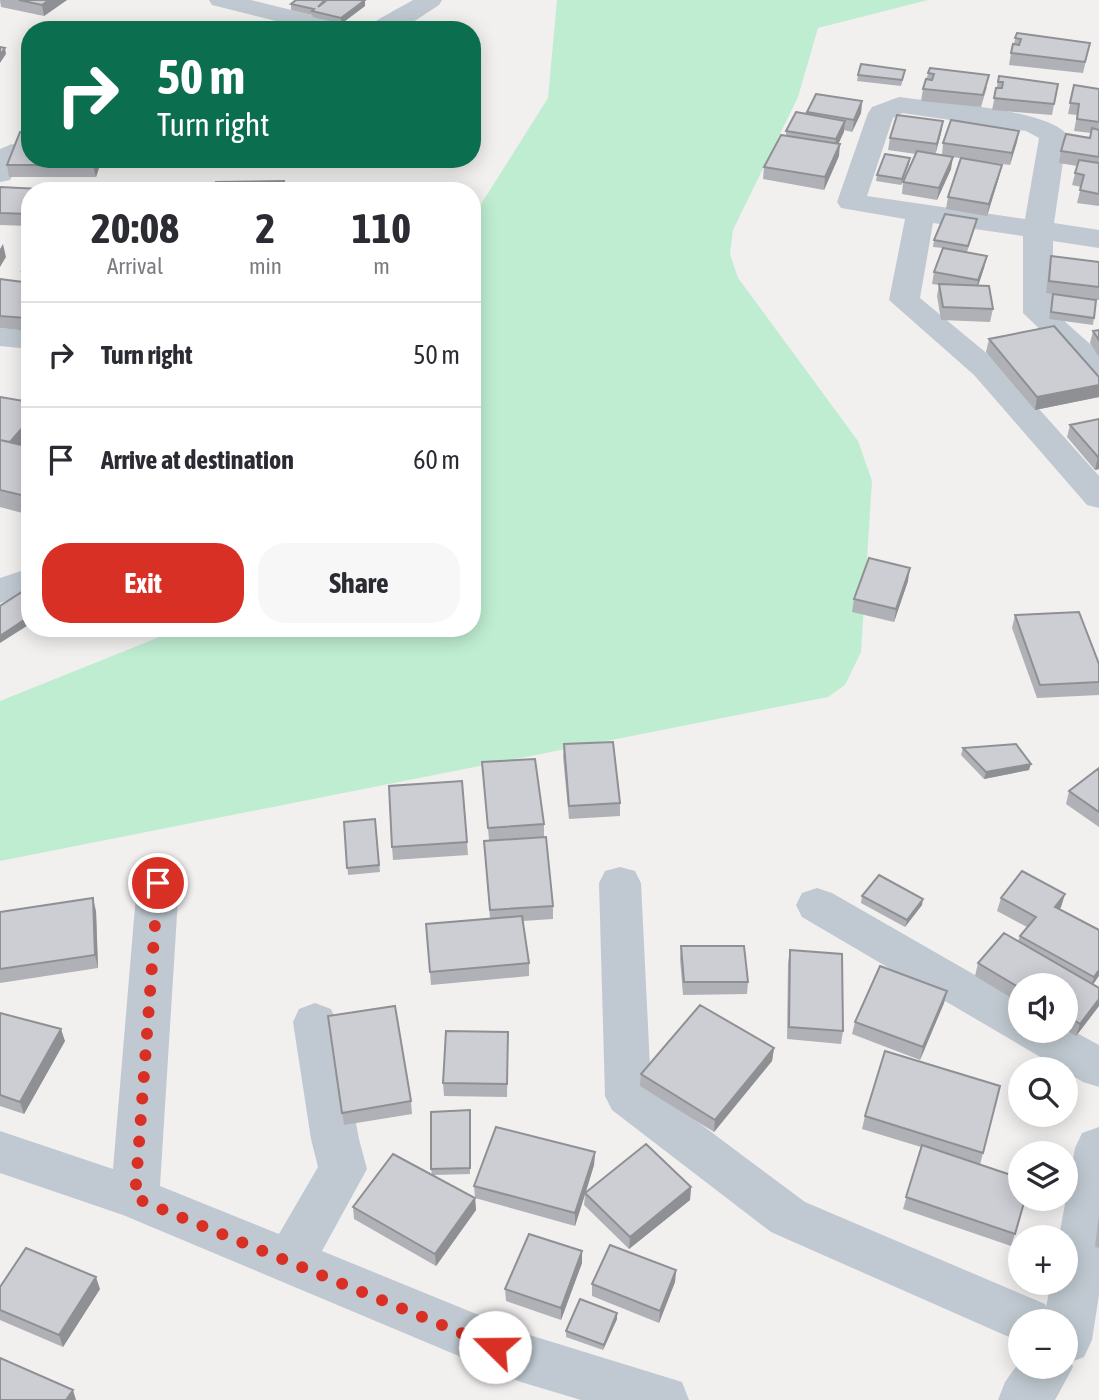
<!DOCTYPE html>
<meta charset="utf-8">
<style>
:root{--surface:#fff;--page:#f7f7f7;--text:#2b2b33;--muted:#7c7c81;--line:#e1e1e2;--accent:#d93025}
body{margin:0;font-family:"Asap Condensed",sans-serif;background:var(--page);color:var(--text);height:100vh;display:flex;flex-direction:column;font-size:26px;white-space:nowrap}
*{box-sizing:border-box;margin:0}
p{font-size:23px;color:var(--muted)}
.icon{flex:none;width:38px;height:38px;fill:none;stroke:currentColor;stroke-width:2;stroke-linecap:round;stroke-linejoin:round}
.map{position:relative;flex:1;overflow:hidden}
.panel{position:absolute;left:21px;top:182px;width:460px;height:455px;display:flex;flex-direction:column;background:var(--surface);border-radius:28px;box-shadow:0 4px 18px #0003}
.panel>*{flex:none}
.banner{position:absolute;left:21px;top:21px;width:460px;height:147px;border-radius:28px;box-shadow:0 4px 18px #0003;background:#0b6e4f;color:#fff;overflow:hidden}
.buttons{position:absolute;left:1008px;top:973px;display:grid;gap:14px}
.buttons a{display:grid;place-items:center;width:70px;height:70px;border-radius:50%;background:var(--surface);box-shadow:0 4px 18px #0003;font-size:35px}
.pin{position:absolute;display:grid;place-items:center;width:60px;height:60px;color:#fff;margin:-30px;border:4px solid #fff;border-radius:50%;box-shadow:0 2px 7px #0007}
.me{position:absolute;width:77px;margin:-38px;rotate:292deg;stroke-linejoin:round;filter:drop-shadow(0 0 5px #0008)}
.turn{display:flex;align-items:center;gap:24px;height:147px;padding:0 21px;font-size:32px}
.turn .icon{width:91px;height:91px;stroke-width:2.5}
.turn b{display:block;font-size:49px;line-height:60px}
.eta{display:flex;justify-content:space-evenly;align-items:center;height:119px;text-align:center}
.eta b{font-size:42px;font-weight:700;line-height:49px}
.action{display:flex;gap:14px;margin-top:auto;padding:14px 21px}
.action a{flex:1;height:80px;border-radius:28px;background:var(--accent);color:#fff;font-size:28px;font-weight:700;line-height:80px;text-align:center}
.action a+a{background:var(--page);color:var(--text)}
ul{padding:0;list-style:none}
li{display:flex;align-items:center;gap:21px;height:105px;padding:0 21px;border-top:2px solid var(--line)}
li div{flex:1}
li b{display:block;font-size:26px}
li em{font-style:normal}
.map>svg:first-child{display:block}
.green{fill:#bfedd2}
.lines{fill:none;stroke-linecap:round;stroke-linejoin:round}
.minor{fill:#c0c9d1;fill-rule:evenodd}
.wall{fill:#afb1b6}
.shaded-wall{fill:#8f9094}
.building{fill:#ccced4;stroke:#8f9094;stroke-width:2}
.route{stroke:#d93025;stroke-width:12;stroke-dasharray:0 21.6}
</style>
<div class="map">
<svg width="1099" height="1400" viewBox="0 0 1099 1400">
<rect width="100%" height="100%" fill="#f2efef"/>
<path class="green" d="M557,0H928L818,28L798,97L733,230L730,254L738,278L858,441L872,481L861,652L845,685L828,697L0,861V701L182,628H472L473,217L548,98Z"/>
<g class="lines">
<path class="minor" d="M209,0H251L352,25L355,30H312L212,5Z
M413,0H442L439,5L401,30H365C369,23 403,6 413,0Z
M899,97C933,102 1049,109 1067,135L1054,223L1099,230V248L1053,241V311L1099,352V379L1088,376L1023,313V236L933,223L920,298L996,361L1099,476V508L1087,505L974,375L889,300L905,219L841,208L837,202L868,113L872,107ZM902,113L1026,131L1039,138L1025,219L867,196L893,118Z
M12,144L22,146L26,152L10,180L0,182V149Z
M0,328L30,331V349L0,346Z
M24,570L30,572V593L0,603V578Z
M158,867L173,871L179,883L160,1186L279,1234L318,1167L311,1139L293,1022L299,1009L315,1003L331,1009L337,1022L359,1139L367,1169L322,1251L523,1333L682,1382L689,1400H581L521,1382L123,1215L0,1173V1131L113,1169L137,883L143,871Z
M620,867L635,871L641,883L651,1087L805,1202L1045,1304L1046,1307L1051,1283H1066V1237H1059L1075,1148L1082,1133L1099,1127V1295L1092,1340L1084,1357L1071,1362L1073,1367L1055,1400H998L1005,1382L1020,1361V1367H1066V1321H1020V1342L771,1232L612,1110L605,1096L599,883L605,871Z
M817,888L832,893L1020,1001V1031H1066V1027L1099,1045V1087L1083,1082L802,917L796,905L802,893Z"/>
</g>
<path class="wall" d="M0,0H67L44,16L1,7Z
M365,0V6L341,24L313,17L312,15L291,10V4Z
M1017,33L1090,43L1083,73L1009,65L1011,53Z
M930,68L987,87L981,107L921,101L923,89Z
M858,75L904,76L901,86L857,81Z
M999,76L1058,84L1052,115L992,110Z
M1074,85L1099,89V206L1077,203L1081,187L1072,185L1077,166L1059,163L1061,151L1090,138L1091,133L1074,131L1077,115L1068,114Z
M862,101L861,113L852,132L844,130L838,144L839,156L824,190L763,179L764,167L786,135V131L807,114V112Z
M943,121L941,133L935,154L942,155L943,143L1019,131L1010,165L945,156L951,169L937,200L902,194L903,182L916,154L888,150L890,138Z
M30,159H102L96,177H9L7,165Z
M909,164L901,185L876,181L877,175Z
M999,177L987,216L946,209L948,197Z
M0,187L30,191V226L0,225Z
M977,219L967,252L987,256L984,268L978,286L993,309L990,322L941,320L937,296L939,285L932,284L934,272L943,248L933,247L934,240Z
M30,255V329L28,331L0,328V279L25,282L22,271Z
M1051,256L1099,262V300H1096L1093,325L1049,319L1053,294L1046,293L1049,268Z
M1099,330V357L1090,343L1093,331Z
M989,339L1099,377V397L1035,410L986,352Z
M0,397L30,435L22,445L30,447V510L26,514L0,507Z
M1099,419V469L1095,470L1067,437L1070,425Z
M908,581L894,622L852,612L854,599Z
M1015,615L1099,664V695L1037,698L1012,628Z
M564,744L620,803V816L569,819L563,757Z
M963,748L1029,770L984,779L961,755Z
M482,762L544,824V837L553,906V919L523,921L529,963V976L431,985L426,924L490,919L484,841L489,840Z
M1099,768V827L1066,804L1069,791Z
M375,819L380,872L348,875L344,822Z
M467,842L468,855L393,860L392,847Z
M1065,894L1060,909L1099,930L1093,985L1099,988V1006L1076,1036L1066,1030V985H1020V1003L975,976L978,963L1018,941L1020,936L1027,927L997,911L1001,898Z
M862,896L922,905L905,927L861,903Z
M96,911L98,968L0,983V912Z
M681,946L748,982L747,994L683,995L680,959Z
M790,950L843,1031L841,1044L787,1039L788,963Z
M947,991L944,1003L920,1060L852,1034L855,1022Z
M0,1013L65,1041L24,1114L0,1106Z
M328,1016L411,1101L412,1114L344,1125Z
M508,1044L507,1097L444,1096L443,1083Z
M774,1048L772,1061L714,1132L640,1086L641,1074Z
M470,1110V1174L433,1175L475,1198L474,1186L595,1152L594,1165L586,1192L691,1187L690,1200L629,1249L584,1205L585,1195L575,1226L475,1198L476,1210L436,1266L354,1219L353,1207L432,1175L431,1169Z
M865,1116L983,1153L980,1165L1015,1234L1011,1246L903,1209L921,1147L862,1129Z
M1099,1214V1248L1095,1247Z
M582,1263L561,1320L506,1301L505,1289Z
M676,1270L675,1282L659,1323L592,1296V1284Z
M0,1287L100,1289L63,1347L0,1320Z
M617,1313V1319L603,1350L566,1337V1331Z"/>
<path class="shaded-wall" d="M49,0H67L44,16L42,5Z
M365,0V6L341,24V18Z
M5,48L6,54L0,63V55Z
M862,101L861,113L852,132L854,120Z
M845,121L844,132L835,151L836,139Z
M943,121L941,133L935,156L937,144Z
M1019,131L1017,142L1010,165L1012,153Z
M840,144L839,156L824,190L825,177Z
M953,157L951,169L937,200L939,188Z
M910,158L909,164L901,185L902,179Z
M95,159H102L96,177L93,165Z
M1002,165L999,177L987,216L989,204Z
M3,244L6,257L0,267V249Z
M987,256L984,268L976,292L978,280Z
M30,312V329L28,331L26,318Z
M1099,385V397L1035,410L1037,397Z
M30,419V435L13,455L10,443Z
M1098,457H1099V469L1095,470Z
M30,486V510L26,514L21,495Z
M910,568L908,581L894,622L896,609Z
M30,616V624L0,643V636Z
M1031,764L1029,770L984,779L986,772Z
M1065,894L1061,907L1051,920L1055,907Z
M93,898L96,911L98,968L95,955Z
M923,899L922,905L905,927L907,920Z
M1099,970V976L1090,989L1094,977Z
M947,991L944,1003L920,1060L923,1047Z
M1099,999V1006L1076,1036L1080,1024Z
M61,1029L65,1041L24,1114L20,1102Z
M774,1048L772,1061L714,1132L715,1120Z
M595,1152L594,1165L575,1226V1213Z
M691,1187L690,1200L629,1249L630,1237Z
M475,1198L476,1210L436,1266L435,1254Z
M582,1251V1263L561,1320V1308Z
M676,1270L675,1282L659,1323L660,1311Z
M96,1277L100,1289L63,1347L59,1335Z
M617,1313V1319L603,1350L604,1345Z
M73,1390L76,1400H66Z"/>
<path class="building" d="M19,0H49L42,5Z
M296,0H325L318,7L327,0H365L341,18L312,11L314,9L291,4Z
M1017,33L1090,43L1085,62L1011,53L1013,44L1019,45L1021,39L1015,38Z
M0,47L5,48L0,55Z
M861,64L905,70L902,80L858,75Z
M930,68L989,75L983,95L923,89L926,79L932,80L934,74L928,73Z
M999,76L1058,84L1054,104L994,98L996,88H1002L1003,82H998Z
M1074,85L1099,89V122L1077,119L1079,104L1070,103Z
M816,94L862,101L854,120L807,112Z
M796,112L845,121L836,139L786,131Z
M897,115L943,121L937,144L890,138Z
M951,120L1019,131L1012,153L943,143Z
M1092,128L1099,130V157L1061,151L1066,134L1090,138Z
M20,132H30V159H95L93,165H7Z
M781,135L840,144L825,177L764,167Z
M917,151L953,157L939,188L903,182Z
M885,154L910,158L902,179L877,175Z
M961,158L1002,165L989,204L948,197Z
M1079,160L1099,163V194L1080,190L1084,175L1075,173Z
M284,181L283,191H215L216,182Z
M0,187L61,190L30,191V214L0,213Z
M945,214L977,219L968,246L934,240Z
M943,248L987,256L978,280L934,272Z
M30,255V271H22Z
M1051,256L1099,262V287L1049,281Z
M0,279L30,283V312L26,318L0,316Z
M939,284L989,286L993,309L943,307Z
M1053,294L1096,300L1094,318L1051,312Z
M1054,326L1099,377V385L1037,397L989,339Z
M1099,330V340L1093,331Z
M0,397L30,402V419L10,442L0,440Z
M1099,419V457H1098L1070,425Z
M0,440L30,447V486L21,495L0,490Z
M869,558L910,568L896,609L854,599Z
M28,588L30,589V616L0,636V606Z
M1079,612L1099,664V682L1040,685L1015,615Z
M613,742L620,803L569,806L564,744Z
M1016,744L1031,764L986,772L963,748Z
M535,759L544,824L488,828L482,762Z
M1099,768V812L1069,791Z
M462,781L467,842L392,847L389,786Z
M375,819L379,865L347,868L344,822Z
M546,837L553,906L490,910L484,841Z
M1022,871L1065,894L1055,907L1099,930V970L1094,977L1020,936L1036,917L1001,898Z
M879,875L923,899L907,920L862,896Z
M93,898L95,955L0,969V912Z
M522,916L529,963L430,972L426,924Z
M1004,933L1099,988V999L1080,1024L1066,1015V985H1020V988L978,963Z
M681,946H744L748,982H684Z
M790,950L842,954L843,1031L789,1027Z
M880,966L947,991L923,1047L855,1022Z
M700,1005L774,1048L715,1120L641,1074Z
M395,1006L411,1101L342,1113L328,1016Z
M0,1013L61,1029L20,1102L0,1095Z
M446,1031L508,1032L507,1084L443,1083Z
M885,1051L1000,1086L983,1153L865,1116Z
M470,1110V1168L431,1169V1112Z
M496,1127L595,1152L575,1213L474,1186Z
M646,1144L691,1187L630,1237L585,1193Z
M922,1145L1020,1178V1199H1025L1015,1234L906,1197Z
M393,1154L475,1198L435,1254L353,1207Z
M529,1234L582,1251L561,1308L505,1289Z
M610,1245L676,1270L660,1311L592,1284Z
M26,1248L96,1277L59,1335L0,1310V1287Z
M580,1299L617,1313L604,1345L566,1331Z
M0,1358L73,1390L66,1400H0Z"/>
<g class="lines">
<path class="route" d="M158,883L135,1198L495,1347"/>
</g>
</svg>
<div class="buttons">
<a><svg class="icon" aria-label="sound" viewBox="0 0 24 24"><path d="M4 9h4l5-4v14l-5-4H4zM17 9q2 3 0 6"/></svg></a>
<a><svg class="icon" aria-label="search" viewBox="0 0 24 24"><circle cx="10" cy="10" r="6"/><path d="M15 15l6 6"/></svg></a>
<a><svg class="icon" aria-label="layers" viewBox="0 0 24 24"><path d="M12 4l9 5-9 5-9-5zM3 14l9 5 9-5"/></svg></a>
<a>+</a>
<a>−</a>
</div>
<div class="pin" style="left:158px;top:883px;background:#d93025"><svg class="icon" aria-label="arrive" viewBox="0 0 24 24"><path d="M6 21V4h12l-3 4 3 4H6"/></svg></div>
<svg class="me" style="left:495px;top:1347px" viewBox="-20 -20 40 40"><circle r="19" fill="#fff"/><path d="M0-13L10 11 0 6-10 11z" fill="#d93025"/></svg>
<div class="banner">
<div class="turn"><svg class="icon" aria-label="right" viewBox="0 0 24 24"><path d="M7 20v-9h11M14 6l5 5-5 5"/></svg><div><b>50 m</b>Turn right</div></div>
</div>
<section class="panel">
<div class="eta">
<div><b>20:08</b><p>Arrival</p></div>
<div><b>2</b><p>min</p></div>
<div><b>110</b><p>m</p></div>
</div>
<ul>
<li><svg class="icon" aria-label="right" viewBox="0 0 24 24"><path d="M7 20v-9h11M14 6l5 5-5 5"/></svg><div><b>Turn right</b></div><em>50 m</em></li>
<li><svg class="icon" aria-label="arrive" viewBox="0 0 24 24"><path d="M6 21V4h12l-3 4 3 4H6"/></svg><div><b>Arrive at destination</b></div><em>60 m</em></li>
</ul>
<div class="action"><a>Exit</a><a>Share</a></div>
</section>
</div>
